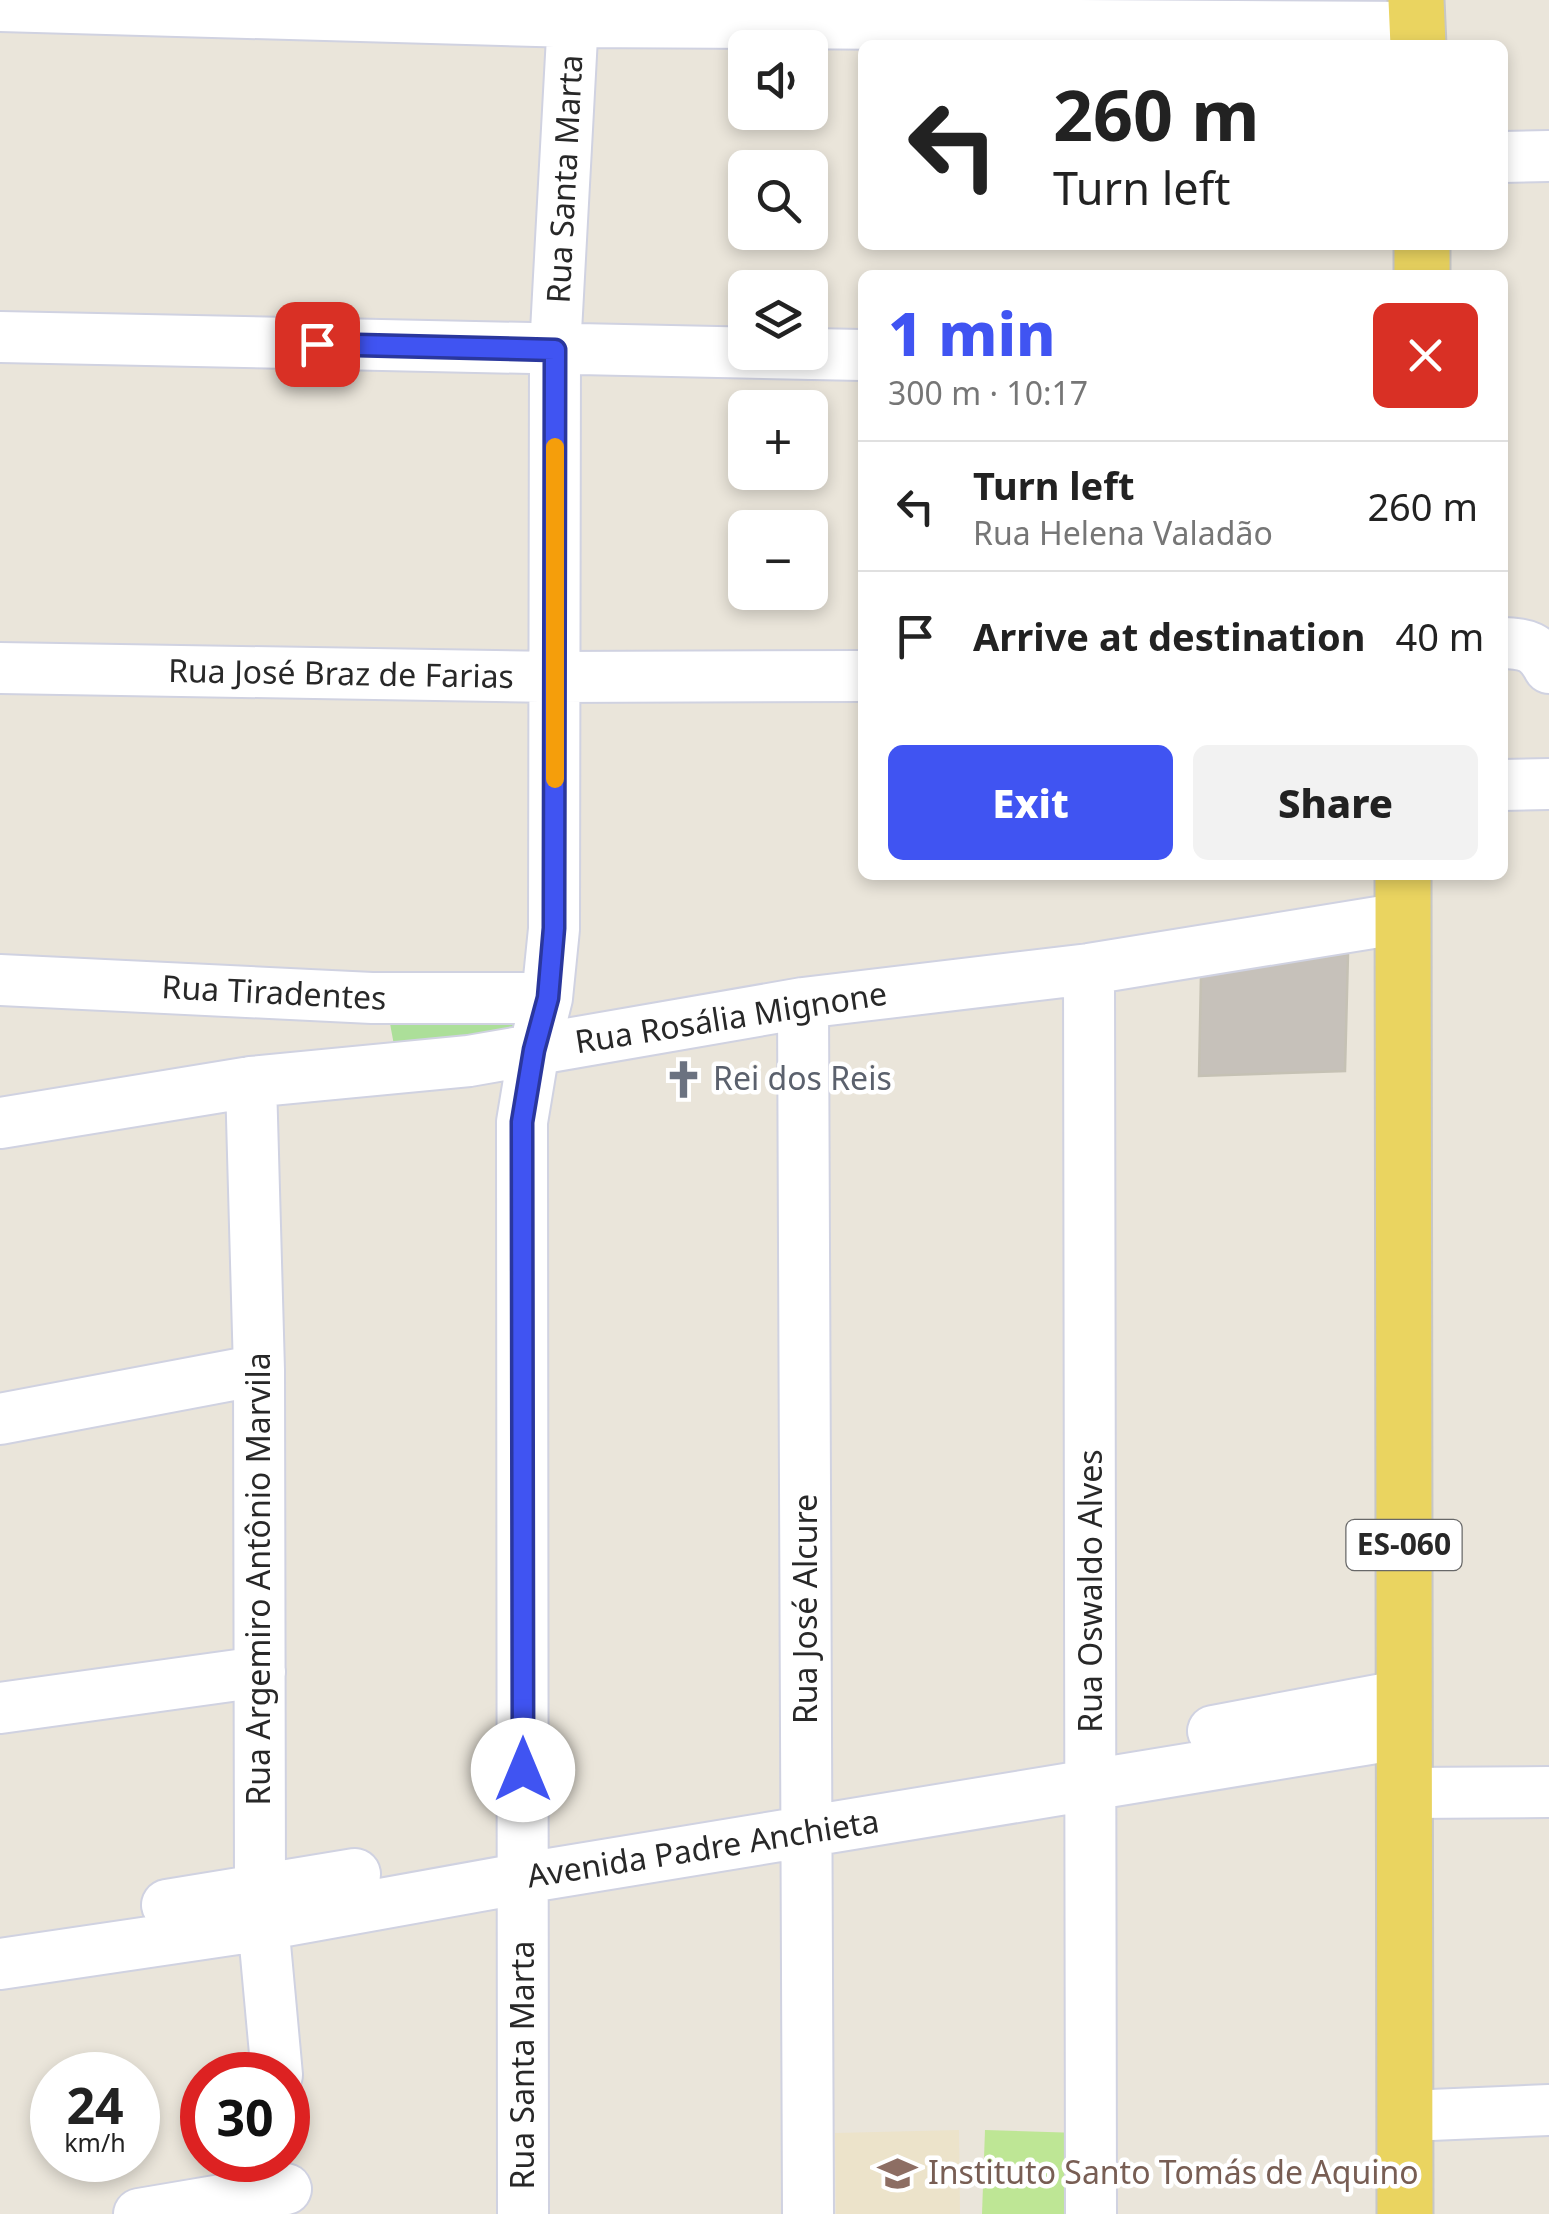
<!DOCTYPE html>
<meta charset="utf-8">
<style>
:root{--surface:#fff;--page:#f2f2f2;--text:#222;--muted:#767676;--line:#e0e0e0;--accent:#4054f2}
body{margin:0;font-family:"Noto Sans",sans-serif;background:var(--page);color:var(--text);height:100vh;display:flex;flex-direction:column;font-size:38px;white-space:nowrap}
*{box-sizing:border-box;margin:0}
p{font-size:32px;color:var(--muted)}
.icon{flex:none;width:55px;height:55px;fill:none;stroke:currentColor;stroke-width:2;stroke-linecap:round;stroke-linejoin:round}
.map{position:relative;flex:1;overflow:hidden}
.side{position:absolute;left:858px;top:270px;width:650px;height:610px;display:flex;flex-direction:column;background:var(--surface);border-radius:15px;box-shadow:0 5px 15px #0003}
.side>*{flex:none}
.hud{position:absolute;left:858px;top:40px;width:650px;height:210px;border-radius:15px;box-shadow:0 5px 15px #0003;background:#fff;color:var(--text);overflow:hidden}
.fabs{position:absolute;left:728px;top:30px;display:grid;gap:20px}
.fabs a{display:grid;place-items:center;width:100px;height:100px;border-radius:15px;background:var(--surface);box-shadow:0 5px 15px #0003;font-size:50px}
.speed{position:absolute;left:30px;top:2052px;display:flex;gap:20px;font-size:50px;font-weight:700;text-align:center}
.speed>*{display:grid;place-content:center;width:130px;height:130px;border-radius:50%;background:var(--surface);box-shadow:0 5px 15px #0003;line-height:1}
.speed small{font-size:25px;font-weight:400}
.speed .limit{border:15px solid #d22;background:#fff;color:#111}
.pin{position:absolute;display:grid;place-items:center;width:85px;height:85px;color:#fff;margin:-42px;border-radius:20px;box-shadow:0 5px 15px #0006}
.me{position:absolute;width:110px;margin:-55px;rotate:0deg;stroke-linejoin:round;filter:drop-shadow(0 0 8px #0008)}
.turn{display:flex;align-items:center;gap:35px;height:210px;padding:0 30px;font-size:45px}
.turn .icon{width:130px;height:130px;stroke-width:2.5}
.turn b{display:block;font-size:70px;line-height:85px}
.round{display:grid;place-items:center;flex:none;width:105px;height:105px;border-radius:15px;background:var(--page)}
.overview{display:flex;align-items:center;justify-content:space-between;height:170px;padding:0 30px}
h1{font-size:60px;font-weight:800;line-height:75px;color:var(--accent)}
.action{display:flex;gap:20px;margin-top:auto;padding:20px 30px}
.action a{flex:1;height:115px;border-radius:15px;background:var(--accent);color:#fff;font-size:40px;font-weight:800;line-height:115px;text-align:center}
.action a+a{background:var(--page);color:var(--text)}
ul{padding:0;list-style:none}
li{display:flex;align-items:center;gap:30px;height:130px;padding:0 30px;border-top:2px solid var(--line)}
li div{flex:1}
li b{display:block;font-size:38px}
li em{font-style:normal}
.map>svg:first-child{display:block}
.education{fill:#ece3ca}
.green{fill:#acdf99}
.pitch{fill:#bee695}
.building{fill:#c6c1ba;stroke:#c5c1b4;stroke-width:2.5}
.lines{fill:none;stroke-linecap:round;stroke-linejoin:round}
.minor-casing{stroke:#d0d2e1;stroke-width:54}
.major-casing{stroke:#c7c7c7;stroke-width:59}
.minor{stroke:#fff;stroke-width:50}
.major{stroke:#ead460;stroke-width:55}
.route-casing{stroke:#2a379d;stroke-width:25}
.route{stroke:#4054f2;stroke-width:18}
.slow{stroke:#f59e0b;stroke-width:18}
.labels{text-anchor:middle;stroke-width:9;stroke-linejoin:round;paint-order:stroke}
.shield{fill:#fff;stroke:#686868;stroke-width:2.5}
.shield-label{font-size:30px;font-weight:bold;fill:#282828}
.street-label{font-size:32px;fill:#282828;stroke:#fff}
.worship-label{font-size:32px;fill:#5b616d;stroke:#fff;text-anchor:start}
.education-label{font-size:32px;fill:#785e54;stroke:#fff;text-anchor:start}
</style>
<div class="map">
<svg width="1549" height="2214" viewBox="0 0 1549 2214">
<rect width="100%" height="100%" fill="#eae5da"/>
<path class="education" d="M959,2130L960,2214H836L835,2133Z"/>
<path class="green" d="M518,1011L513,1043L396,1056L389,1018Z"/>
<path class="pitch" d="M985,2130L1079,2133L1075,2214H982Z"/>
<path class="building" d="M1348,954L1345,1071L1199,1076L1201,975Z"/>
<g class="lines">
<defs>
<path id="minor" d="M0,6L574,22L1417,27
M1502,157L1549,156
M0,337L862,355
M1502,643C1527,644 1537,646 1549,668
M0,668L556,677L862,676
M1502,785L1549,784
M1089,969L1091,2214
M0,980L372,998H547
M803,1003L808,2214
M251,1082L259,1370L260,1890L277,2075
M0,1123L251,1082L469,1061L803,1003L1089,969L1403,918
M0,1419L259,1370
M0,1708L260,1672
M1213,1731L1404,1695
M1405,1793L1549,1792
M167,1905L355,1874
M0,1964L264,1925L524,1878L1406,1733
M1407,2116L1549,2110
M139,2214L286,2189
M523,2214L522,1122L534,1050L547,998L554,929L555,350L574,0"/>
<path id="major" d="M1416,0L1418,45
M1422,275V245
M1403,875L1405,2214"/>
</defs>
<use href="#minor" class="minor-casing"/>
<use href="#major" class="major-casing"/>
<use href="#minor" class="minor"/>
<use href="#major" class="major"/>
</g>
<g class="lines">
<defs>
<path id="route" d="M317,344L555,350L554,928L548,998L534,1050L522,1122L523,1770"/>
</defs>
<use href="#route" class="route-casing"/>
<use href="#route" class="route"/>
<path class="slow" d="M555,779V447"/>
</g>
<defs>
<symbol id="church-bare" viewBox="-9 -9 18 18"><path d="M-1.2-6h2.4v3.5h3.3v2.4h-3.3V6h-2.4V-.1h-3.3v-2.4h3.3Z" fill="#6b7280" stroke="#fff" stroke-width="2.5" paint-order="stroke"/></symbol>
<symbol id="school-bare" viewBox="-9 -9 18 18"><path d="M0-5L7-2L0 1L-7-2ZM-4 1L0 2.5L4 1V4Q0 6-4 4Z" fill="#8d6e63" stroke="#fff" stroke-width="2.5" paint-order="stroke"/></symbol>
</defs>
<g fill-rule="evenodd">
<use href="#church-bare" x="656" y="1052" width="55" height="55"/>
<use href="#school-bare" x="870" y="2146" width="55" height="55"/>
</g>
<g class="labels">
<rect class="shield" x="1346.5" y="1520" width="115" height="50" rx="8"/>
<g class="shield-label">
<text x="1404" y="1555">ES-060</text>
</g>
<g class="street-label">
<text transform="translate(565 179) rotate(-87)" y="11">Rua Santa Marta</text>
<text transform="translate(341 674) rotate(1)" y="11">Rua José Braz de Farias</text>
<text transform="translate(274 993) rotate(3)" y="11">Rua Tiradentes</text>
<text transform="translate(731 1018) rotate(-9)" y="11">Rua Rosália Mignone</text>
<text transform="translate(259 1579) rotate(-90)" y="11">Rua Argemiro Antônio Marvila</text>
<text transform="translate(1091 1591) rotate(-90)" y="11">Rua Oswaldo Alves</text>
<text transform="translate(806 1609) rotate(-90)" y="11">Rua José Alcure</text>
<text transform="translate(703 1849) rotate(-9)" y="11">Avenida Padre Anchieta</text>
<text transform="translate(523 2065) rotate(-90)" y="11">Rua Santa Marta</text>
</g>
<g class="worship-label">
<text x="713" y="1090">Rei dos Reis</text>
</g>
<g class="education-label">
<text x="928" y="2184">Instituto Santo Tomás de Aquino</text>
</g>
</g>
</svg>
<div class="fabs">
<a><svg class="icon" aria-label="sound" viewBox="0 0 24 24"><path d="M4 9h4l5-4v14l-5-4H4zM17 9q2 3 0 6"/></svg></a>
<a><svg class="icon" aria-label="search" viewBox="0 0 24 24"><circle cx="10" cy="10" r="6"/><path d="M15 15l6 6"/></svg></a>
<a><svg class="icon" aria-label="layers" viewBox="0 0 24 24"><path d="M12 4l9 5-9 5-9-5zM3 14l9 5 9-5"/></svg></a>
<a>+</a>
<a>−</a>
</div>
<div class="speed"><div>24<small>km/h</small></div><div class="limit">30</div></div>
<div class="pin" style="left:317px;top:344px;background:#d93025"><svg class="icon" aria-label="arrive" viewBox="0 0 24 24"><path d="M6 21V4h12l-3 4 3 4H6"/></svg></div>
<svg class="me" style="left:523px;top:1770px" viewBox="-20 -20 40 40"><circle r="19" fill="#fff"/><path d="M0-13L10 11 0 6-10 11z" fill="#4054f2"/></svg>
<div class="hud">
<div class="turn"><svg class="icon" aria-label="left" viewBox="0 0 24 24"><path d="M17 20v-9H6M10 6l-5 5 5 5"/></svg><div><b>260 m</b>Turn left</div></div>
</div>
<section class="side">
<div class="overview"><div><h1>1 min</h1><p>300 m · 10:17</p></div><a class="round" style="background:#d93025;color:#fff"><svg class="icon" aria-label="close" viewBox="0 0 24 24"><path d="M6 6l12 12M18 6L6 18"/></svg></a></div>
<ul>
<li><svg class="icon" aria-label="left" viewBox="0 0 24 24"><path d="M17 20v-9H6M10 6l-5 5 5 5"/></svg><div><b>Turn left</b><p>Rua Helena Valadão</p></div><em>260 m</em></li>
<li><svg class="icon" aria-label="arrive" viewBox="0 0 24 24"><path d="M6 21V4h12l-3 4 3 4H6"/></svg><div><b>Arrive at destination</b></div><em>40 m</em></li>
</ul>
<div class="action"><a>Exit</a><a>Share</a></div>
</section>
</div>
